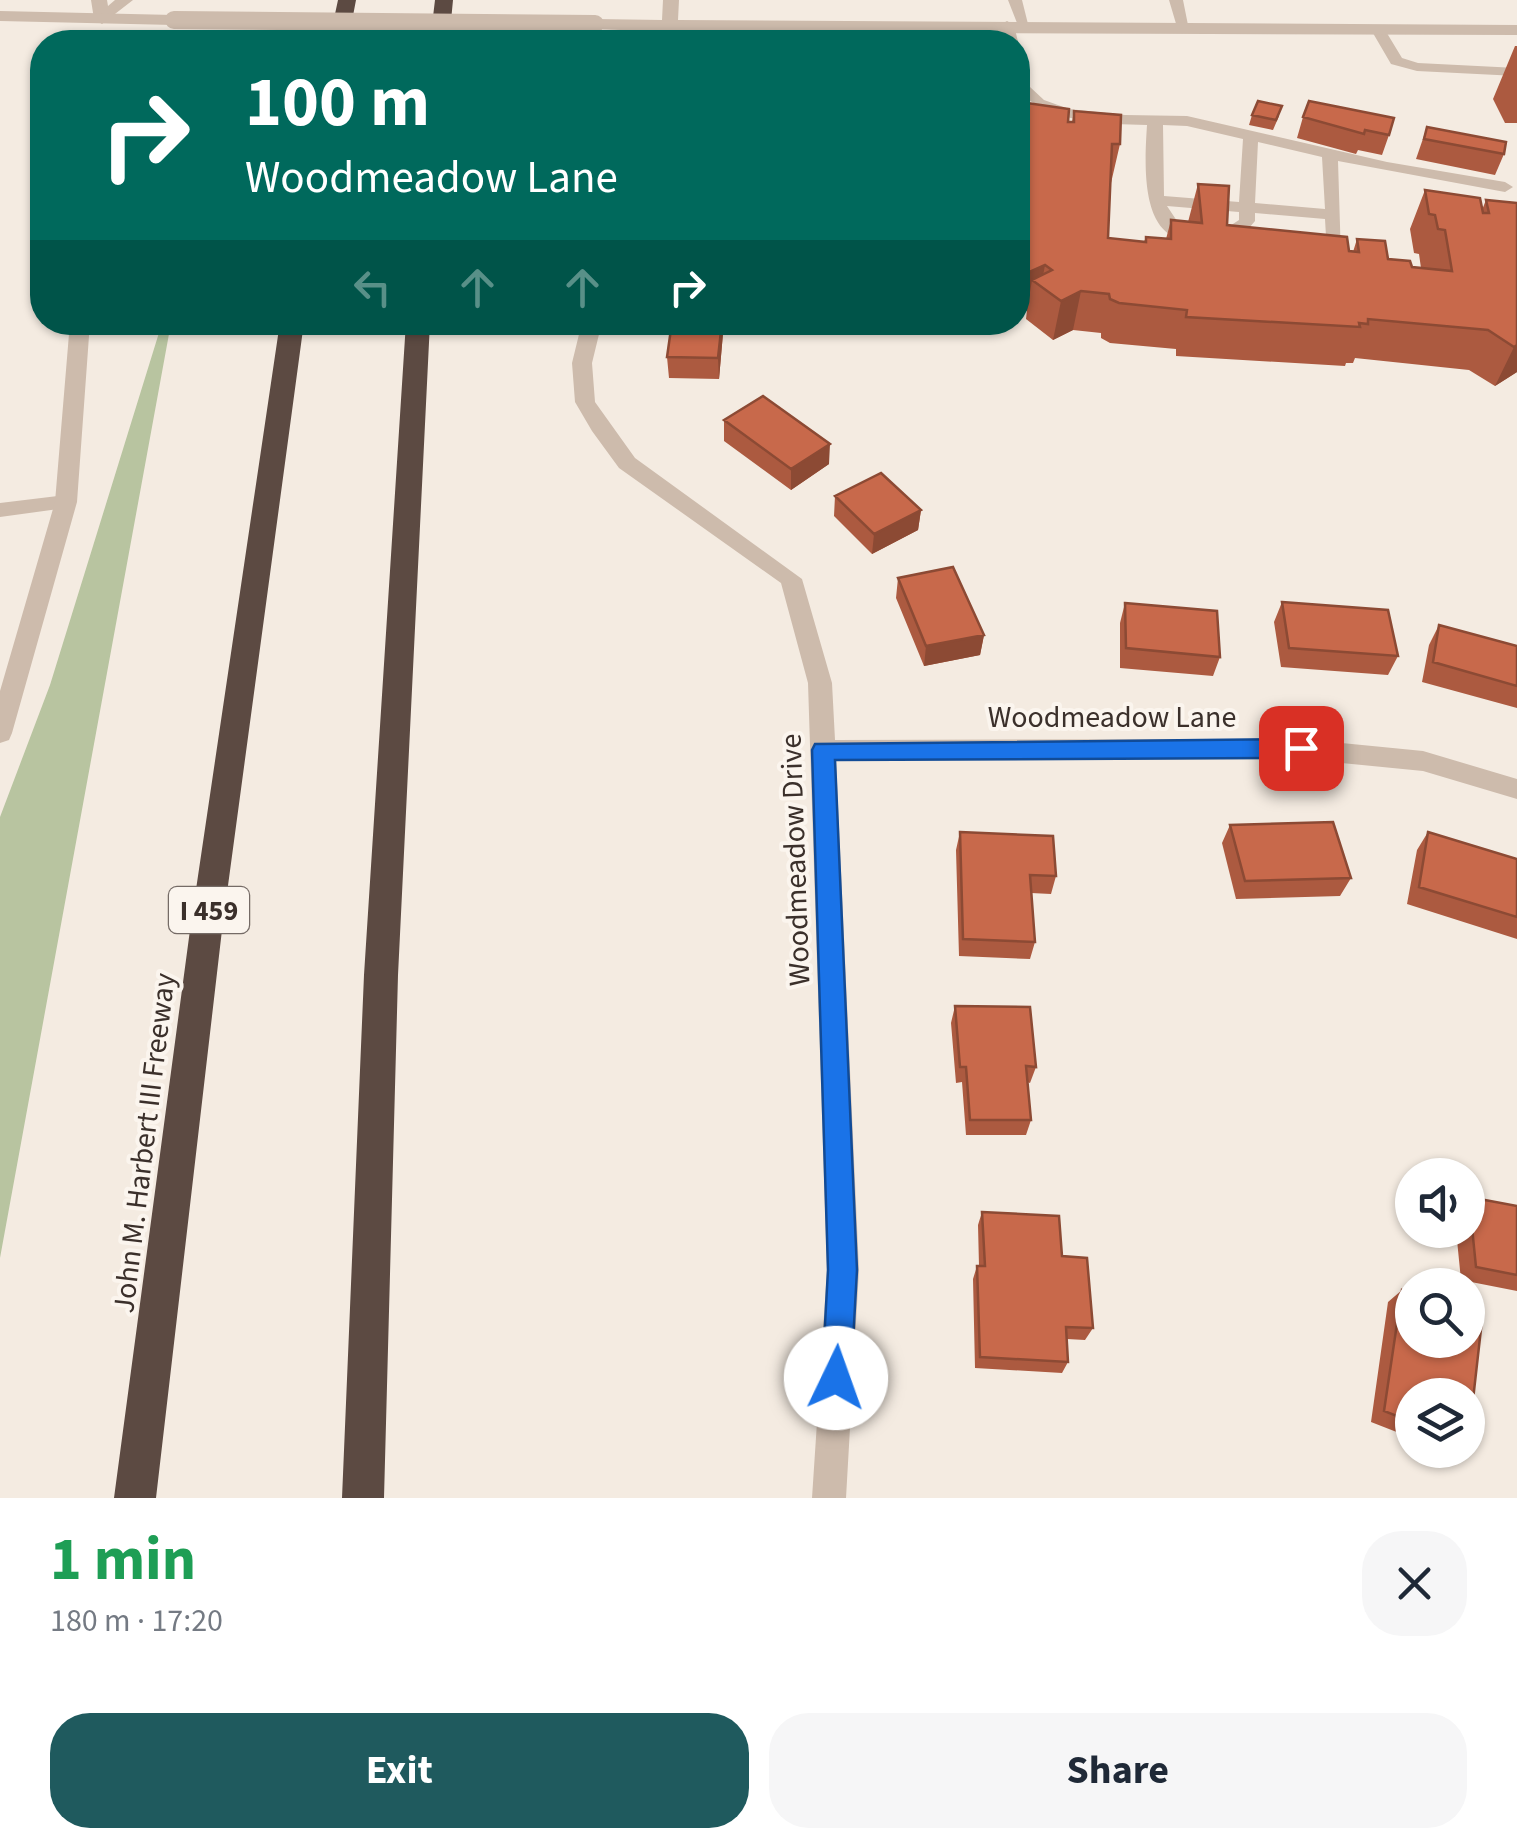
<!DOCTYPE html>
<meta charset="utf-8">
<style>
:root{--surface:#fff;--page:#f6f6f7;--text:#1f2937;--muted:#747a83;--accent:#1f5a5e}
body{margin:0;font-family:"Source Sans 3",sans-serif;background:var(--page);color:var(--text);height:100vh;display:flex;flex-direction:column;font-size:38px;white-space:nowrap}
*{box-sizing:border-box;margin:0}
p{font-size:32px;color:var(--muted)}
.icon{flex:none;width:55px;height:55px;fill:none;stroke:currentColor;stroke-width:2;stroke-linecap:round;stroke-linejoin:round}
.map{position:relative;height:1498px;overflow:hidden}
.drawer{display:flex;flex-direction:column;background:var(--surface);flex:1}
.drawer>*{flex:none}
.top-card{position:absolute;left:30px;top:30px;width:1000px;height:305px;border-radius:40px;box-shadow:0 2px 8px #0004;background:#00695c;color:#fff;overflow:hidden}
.tools{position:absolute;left:1395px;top:1158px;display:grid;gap:20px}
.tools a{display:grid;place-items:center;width:90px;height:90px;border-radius:50%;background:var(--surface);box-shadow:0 2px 8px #0004;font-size:50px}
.pin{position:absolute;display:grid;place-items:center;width:85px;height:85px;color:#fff;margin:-42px;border-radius:20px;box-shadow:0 5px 15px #0006}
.me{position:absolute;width:110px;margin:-55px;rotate:3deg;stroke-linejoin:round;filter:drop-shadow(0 0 8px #0008)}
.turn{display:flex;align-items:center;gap:35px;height:210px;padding:0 50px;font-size:45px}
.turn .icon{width:130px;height:130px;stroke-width:2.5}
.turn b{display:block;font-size:70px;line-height:85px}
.lanes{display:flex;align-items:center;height:95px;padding:0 50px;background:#0003;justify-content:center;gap:50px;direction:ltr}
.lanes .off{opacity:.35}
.round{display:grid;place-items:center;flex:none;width:105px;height:105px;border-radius:40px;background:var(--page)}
.headline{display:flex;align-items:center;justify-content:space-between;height:170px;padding:0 50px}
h1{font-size:60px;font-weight:700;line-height:75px;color:#1e9e55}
.button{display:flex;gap:20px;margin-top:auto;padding:20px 50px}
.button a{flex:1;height:115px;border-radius:40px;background:var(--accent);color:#fff;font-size:40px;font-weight:700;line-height:115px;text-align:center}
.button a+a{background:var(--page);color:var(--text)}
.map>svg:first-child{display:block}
.green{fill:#b8c4a0}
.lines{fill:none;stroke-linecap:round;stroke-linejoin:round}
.service{fill:#cdbbac;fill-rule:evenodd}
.minor{fill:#cdbbac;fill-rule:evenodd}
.tertiary{fill:#cdbbac;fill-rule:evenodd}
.motorway{fill:#5c4a42;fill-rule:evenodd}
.tertiary-bridge{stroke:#cdbbac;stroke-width:18}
.wall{fill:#ac5a40}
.shaded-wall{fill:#8c4a34}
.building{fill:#c8694b;stroke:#8c4a34;stroke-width:2.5}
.route{fill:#1a73e8;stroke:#114b97;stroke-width:2.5}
.labels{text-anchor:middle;stroke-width:8;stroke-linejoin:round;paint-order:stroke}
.shield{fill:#fbf5ee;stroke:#756b66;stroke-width:2.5}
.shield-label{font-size:28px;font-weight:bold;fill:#3b302b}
.street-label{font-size:30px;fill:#3b302b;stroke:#fbf5ee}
</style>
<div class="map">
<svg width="1517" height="1498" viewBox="0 0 1517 1498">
<rect width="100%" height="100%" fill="#f4ebe1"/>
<path class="green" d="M162,323H171L0,1258V817L50,685Z"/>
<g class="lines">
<path class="service" d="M1008,0H1022L1029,28H1019Z
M1169,0H1183L1189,30L1177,27Z
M1007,21L1014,25L1018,42V43L1004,42L1000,25Z
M1372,25H1382L1402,58L1418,63L1517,68V76L1417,71L1391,64L1370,28Z
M1018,64L1025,68L1030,87L1044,100L1069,109L1125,115L1187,116L1387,162L1505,182L1513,187L1505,192L1338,161L1341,258H1329L1327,254L1325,219L1255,213V221L1243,235L1218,244L1210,239L1239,220V212L1167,206L1179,224L1196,235L1194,239C1138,245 1145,159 1147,125C1103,124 1051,123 1018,91ZM1163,125L1187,126L1243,139L1239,202L1164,196ZM1258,142L1322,157L1325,209L1255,203Z
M66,495L76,502L73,507L0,517V503Z"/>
<path class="minor" d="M91,0H107L108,6L115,0H133L102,24L94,19Z
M582,322H602L592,363L595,402L635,458L802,579L832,683L835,740L1301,739L1423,751L1517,779V799L1423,771L1301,759L836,760L859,1270L846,1498H812L827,1270L808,683L781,583L619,468L592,431L575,402L572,363Z"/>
<path class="tertiary" d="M663,0H679L678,20L1517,25V35L670,32L595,29L587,24L595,19L662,20Z
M0,11L174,15L182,20L174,25L0,21Z
M70,322H90L77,502L12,733L9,740L0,743V691L55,502Z"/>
<path class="motorway" d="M338,0H356L348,42H329Z
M435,0H453L449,42H430Z
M280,322H304L222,930L156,1498H114L190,930Z
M406,322H430L398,975L384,1498H342L364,975Z"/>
<path class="tertiary-bridge" d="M174,20L595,24"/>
</g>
<path class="wall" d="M1515,46H1517V123H1505L1493,99Z
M1020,102L1068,122H1072L1074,111L1120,144L1111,183L1108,238L1144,242L1146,237L1166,239L1171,220L1188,222L1198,184L1227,225L1349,251L1353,252L1357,239L1388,259L1412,267L1421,268L1419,254L1414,253L1410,229L1425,190L1482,210L1486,200L1517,203V372L1495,386L1469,370L1355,358L1353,363H1346L1345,366L1176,356V349L1110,343L1101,338V333L1073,330L1053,340L1026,319L1027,310L1019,314L1018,313V219L1022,175H1018V117Z
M1252,115L1279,116L1273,130L1249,125Z
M1303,117L1389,135L1382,155L1358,150L1356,154L1297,138Z
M1427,127L1504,154L1495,175L1416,159Z
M724,322L719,379L669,378L667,357Z
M724,420L829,464L791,490L724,441Z
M835,496L921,510L918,530L872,554L834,516Z
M898,578L984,635L980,655L924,666L896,598Z
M1282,602L1398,656L1388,675L1281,667L1274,622Z
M1125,603L1220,657L1213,676L1120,668V623Z
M1439,625L1517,646V708L1422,682L1429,645Z
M1230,825L1351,878L1340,896L1236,899L1222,843Z
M960,832L1056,876L1051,894L1031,893L1035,942L1030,959L959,956L956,850Z
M1428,832L1517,859V939L1407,904L1417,850Z
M955,1006L1036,1067L1030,1083L1027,1082L1031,1120L1026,1135H966L962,1082L956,1083L951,1023Z
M1469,1197L1517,1206V1291L1461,1280L1456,1230H1468V1199Z
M982,1212L1062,1256L1093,1328L1085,1340L1067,1339L1068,1362L1062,1373L975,1368L973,1279L977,1266H979L978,1225Z
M1402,1290L1412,1395V1438L1371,1422L1388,1302Z"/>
<path class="shaded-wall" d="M1045,265L1041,287L1032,280L1027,310L1019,314L1025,274Z
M1081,291L1073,330L1053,340L1061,301Z
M722,322H724L719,379L718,358Z
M1517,345V372L1495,386L1514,347Z
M830,444L829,464L791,490V469Z
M921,510L918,530L872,554L874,534Z
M984,635L980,655L924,666L926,646Z"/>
<path class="building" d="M1258,101L1282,106L1276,120L1252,115Z
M1309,101L1394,118L1389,135L1365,130L1364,134L1303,117Z
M1020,102L1069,109L1068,122H1074V111L1121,115L1120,144H1112L1108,238L1146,242V237L1171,239V220L1202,223L1198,184L1229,186L1227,225L1347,237L1349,251L1359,252L1357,239L1385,241L1388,259L1410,261L1412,267L1452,271L1445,230L1438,229L1435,215L1429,214L1425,190L1480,198L1483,213H1489L1486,200L1517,203V345L1514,347L1488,330L1368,319V324L1359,323L1360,327L1186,317L1187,310L1119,303L1110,299L1109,294L1081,291L1061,301L1032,280L1052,270L1045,265L1025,274L1018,269V243L1028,137L1021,136Z
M1427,127L1506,142L1504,154L1424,139Z
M672,322H722L718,358L667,357Z
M763,396L830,444L791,469L724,420Z
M881,473L921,510L874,534L835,496Z
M953,567L984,635L926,646L898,578Z
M1282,602L1388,610L1398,656L1289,648Z
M1125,603L1217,611L1220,657L1126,648Z
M1439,625L1517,646V686L1433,662Z
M1333,822L1351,878L1245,881L1230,825Z
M960,832L1053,836L1056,876L1030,875L1035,942L963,939Z
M1428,832L1517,859V917L1419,887Z
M955,1006L1030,1007L1036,1067L1026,1066L1031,1120H970L966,1067H960Z
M1469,1197L1517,1206V1275L1476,1267Z
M982,1212L1059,1216L1062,1256L1087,1258L1093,1328L1066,1327L1068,1362L980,1357L977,1266H985Z
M1402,1290L1412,1294V1340H1468V1314L1482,1320L1468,1444V1395H1412V1422L1384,1411Z"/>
<path class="route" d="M1301,739L1312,748L1301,758L835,760L857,1270L851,1378L847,1389L836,1393L826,1389L822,1378L828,1270L812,750L815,744Z"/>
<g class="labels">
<rect class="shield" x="169" y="887" width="80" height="46" rx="8"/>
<g class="shield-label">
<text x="209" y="920">I 459</text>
</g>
<g class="street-label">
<text x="1112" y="727">Woodmeadow Lane</text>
<text transform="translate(795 860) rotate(-92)" y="10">Woodmeadow Drive</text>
<text transform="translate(144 1143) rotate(-83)" y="10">John M. Harbert III Freeway</text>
</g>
</g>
</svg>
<div class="tools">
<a><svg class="icon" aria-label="sound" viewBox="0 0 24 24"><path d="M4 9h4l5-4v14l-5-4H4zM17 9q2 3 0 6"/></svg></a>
<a><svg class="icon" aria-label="search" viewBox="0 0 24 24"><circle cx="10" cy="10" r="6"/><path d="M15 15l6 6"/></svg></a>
<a><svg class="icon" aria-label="layers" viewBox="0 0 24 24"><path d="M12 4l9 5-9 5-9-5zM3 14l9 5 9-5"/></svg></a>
</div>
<div class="pin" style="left:1301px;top:748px;background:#d93025"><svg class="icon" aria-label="arrive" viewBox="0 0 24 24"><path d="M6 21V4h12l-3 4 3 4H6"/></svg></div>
<svg class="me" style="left:836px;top:1378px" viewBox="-20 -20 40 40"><circle r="19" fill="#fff"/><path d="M0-13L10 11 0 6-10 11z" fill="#1a73e8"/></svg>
<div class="top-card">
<div class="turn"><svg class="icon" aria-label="right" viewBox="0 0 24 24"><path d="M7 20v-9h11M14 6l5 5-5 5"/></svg><div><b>100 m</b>Woodmeadow Lane</div></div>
<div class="lanes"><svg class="icon off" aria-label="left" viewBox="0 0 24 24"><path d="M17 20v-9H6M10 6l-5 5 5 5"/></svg><svg class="icon off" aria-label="ahead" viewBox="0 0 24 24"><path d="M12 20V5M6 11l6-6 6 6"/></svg><svg class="icon off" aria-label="ahead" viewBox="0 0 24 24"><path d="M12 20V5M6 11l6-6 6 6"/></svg><svg class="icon" aria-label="right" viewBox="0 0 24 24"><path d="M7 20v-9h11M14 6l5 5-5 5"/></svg></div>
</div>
</div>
<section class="drawer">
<div class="headline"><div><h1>1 min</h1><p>180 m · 17:20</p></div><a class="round"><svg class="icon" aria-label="close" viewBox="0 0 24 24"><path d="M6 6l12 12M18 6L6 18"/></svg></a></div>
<div class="button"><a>Exit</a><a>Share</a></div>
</section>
